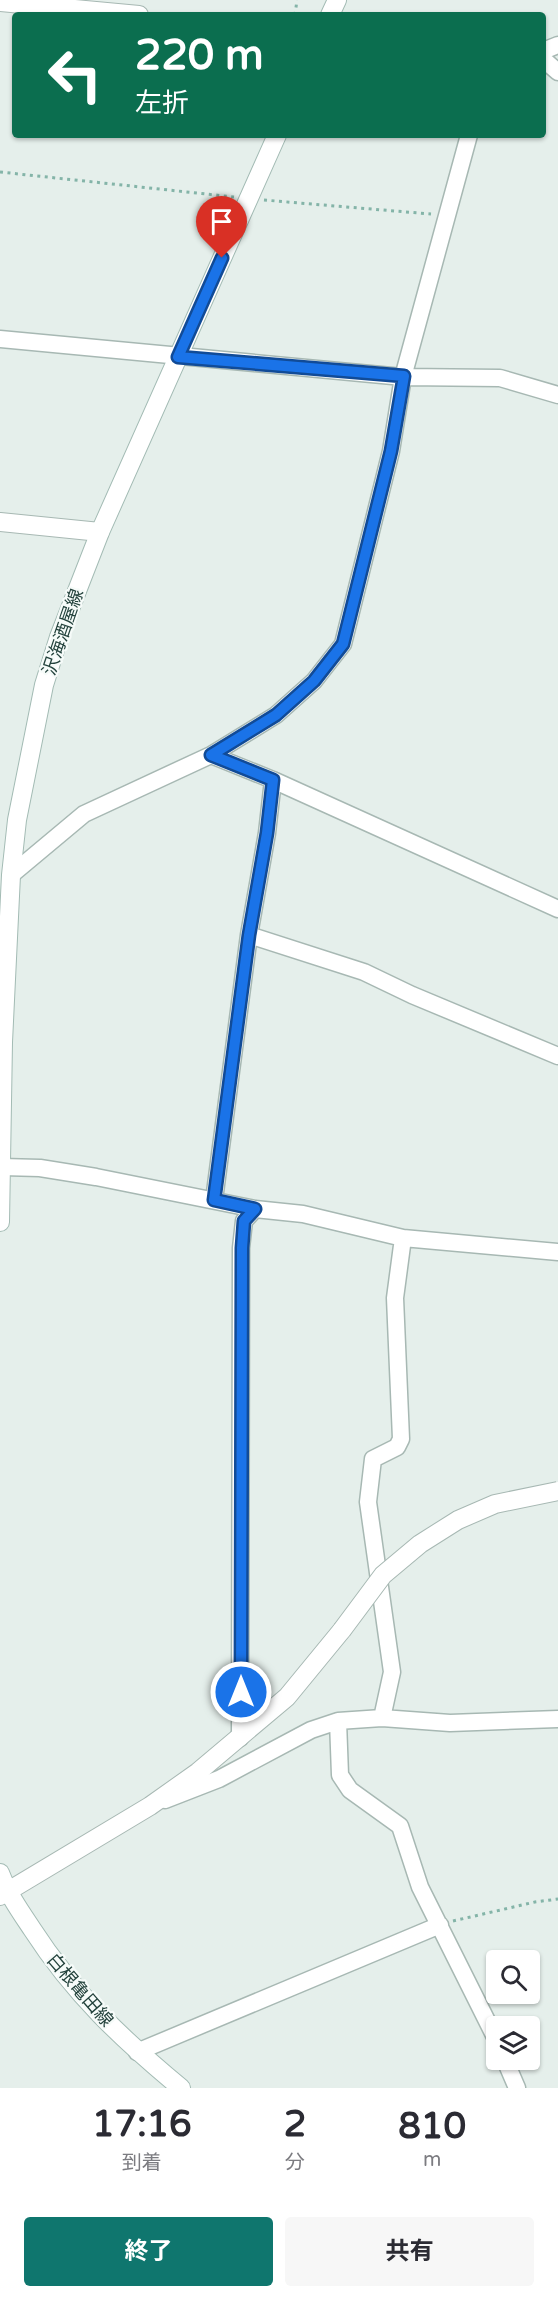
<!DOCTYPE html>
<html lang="ja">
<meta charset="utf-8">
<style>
:root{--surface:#fff;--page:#f7f7f7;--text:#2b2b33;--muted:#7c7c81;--accent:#0f766e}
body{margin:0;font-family:"Varela Round","Noto Sans JP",sans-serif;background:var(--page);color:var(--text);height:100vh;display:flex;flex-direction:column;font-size:22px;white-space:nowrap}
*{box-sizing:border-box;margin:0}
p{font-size:20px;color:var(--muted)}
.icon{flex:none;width:33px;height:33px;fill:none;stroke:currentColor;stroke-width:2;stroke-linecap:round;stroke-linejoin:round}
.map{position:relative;height:2088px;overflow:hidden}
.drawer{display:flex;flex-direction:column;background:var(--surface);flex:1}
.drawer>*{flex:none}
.top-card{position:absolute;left:12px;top:12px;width:534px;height:126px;border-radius:6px;box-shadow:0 2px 4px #0004;background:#0b6e4f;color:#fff;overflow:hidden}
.fabs{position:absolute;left:486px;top:1950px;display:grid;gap:12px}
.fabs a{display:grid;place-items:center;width:54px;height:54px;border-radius:6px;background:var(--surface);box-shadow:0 2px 4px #0004;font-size:30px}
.pin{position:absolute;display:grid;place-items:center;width:51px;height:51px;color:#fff;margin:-62px -26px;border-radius:50% 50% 50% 0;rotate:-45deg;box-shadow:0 0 6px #0007}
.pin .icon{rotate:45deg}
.me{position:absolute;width:66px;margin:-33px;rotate:0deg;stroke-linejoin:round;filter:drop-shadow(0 0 4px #0008)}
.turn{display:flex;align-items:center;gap:21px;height:126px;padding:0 24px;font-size:27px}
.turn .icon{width:78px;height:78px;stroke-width:2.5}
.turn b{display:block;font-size:42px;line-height:51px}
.eta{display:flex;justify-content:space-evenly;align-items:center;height:102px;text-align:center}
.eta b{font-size:36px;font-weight:700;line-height:42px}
.button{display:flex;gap:12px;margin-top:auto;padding:12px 24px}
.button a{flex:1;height:69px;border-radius:6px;background:var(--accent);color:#fff;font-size:24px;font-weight:700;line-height:69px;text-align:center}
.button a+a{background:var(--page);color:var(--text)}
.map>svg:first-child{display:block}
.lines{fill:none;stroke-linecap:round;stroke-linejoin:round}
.minor-casing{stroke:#a7b8b3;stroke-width:19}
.tertiary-casing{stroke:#a7b8b3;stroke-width:20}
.secondary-casing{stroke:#a3bbb4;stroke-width:20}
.path{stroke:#84b4a8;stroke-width:3;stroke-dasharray:3 4.5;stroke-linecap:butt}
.minor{stroke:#fff;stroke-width:16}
.tertiary{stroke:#fff;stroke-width:18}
.secondary{stroke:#fff;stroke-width:18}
.tertiary-bridge-casing{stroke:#a7b8b3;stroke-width:20;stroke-linecap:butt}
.tertiary-bridge{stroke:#fff;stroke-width:18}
.route-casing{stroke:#114b97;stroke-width:15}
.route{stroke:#1a73e8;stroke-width:10}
.labels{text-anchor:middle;stroke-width:4.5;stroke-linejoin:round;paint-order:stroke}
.street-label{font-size:18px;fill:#23423c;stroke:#f6fbf9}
</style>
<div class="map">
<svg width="558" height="2088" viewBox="0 0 558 2088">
<rect width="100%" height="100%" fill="#e5efeb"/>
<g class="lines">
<defs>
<path id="minor" d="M543,51L558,45
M543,59L558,72
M0,339L403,377L500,378L558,395
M211,755L273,780L558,909
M11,875L84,814L211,755L276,715L314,681L343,644L391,451L403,377L469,135
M249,935L364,972L412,995L558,1056
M2,1167L40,1168L96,1177L255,1209L303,1214L403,1238L558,1252
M214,1200L249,935L267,833L273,780
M382,1718L392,1672L368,1502L373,1459L397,1447L401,1439L395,1298L403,1238
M338,1721L340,1775L350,1790L400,1826L420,1887L496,2039
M240,1738L241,1248L244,1221L255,1209
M165,1800L219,1779L311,1730L338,1721L382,1718L450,1723L558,1719
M137,2052L440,1925
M505,2060L517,2088"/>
<path id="tertiary" d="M0,2L139,15
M0,522L100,532
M0,1896L150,1806L198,1772L287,1697L342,1630"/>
<path id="secondary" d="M330,15L337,0
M0,1222L3,1042L11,875L17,820L44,685L59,637L100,532L277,135
M0,1873C8,1894 20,1911 32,1929C74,1994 122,2039 181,2088"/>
</defs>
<use href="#minor" class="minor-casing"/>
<use href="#tertiary" class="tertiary-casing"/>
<use href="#secondary" class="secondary-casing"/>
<path class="path" d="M295,15L297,0
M0,172L234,197
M264,200L431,214
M453,1921L535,1902L558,1899"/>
<use href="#minor" class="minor"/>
<use href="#tertiary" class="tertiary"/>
<use href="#secondary" class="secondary"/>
<defs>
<path id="tertiary-bridge" d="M342,1630L383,1575L420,1544L458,1520L495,1504L558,1491"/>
</defs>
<use href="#tertiary-bridge" class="tertiary-bridge-casing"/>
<use href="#tertiary-bridge" class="tertiary-bridge"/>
</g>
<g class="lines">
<defs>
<path id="route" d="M222,258L178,357L404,376L391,451L343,644L314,681L276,715L211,755L273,780L267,833L249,935L214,1200L255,1209L244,1221L242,1248L241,1692"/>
</defs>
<use href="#route" class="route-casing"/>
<use href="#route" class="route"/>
</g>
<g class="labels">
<g class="street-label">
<text transform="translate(63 632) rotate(-71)" y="6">沢海酒屋線</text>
<text transform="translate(80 1990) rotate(49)" y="6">白根亀田線</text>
</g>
</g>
</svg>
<div class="fabs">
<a><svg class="icon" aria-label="search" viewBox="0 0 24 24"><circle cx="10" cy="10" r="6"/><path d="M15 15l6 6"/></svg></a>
<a><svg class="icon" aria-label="layers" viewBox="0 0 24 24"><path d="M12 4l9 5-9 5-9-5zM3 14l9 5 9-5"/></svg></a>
</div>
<div class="pin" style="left:222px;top:258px;background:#d93025"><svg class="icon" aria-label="arrive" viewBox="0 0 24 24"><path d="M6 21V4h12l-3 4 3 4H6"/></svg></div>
<svg class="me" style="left:241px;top:1692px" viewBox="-20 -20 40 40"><circle r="17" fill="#1a73e8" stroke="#fff" stroke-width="3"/><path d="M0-11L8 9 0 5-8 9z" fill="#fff"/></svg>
<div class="top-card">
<div class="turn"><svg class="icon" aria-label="left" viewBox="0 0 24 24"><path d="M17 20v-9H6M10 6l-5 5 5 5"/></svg><div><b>220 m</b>左折</div></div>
</div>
</div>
<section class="drawer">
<div class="eta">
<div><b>17:16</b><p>到着</p></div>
<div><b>2</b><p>分</p></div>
<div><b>810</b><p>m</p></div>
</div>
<div class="button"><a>終了</a><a>共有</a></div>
</section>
